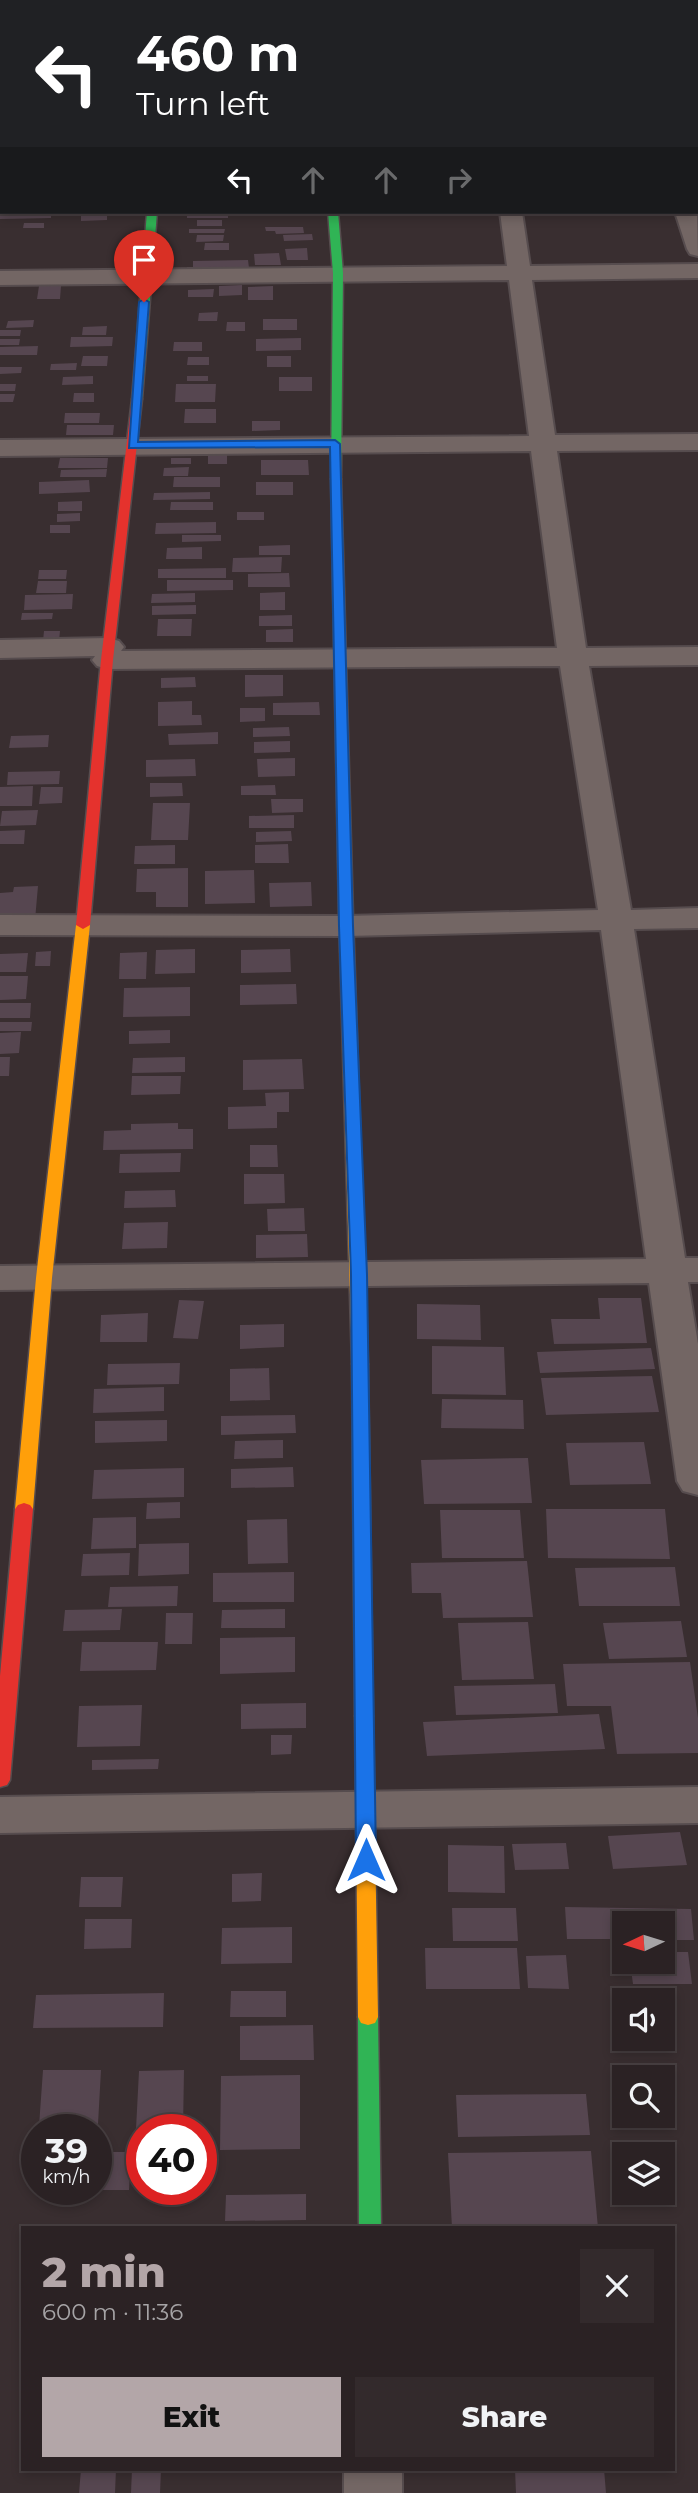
<!DOCTYPE html>
<meta charset="utf-8">
<style>
:root{--surface:#2b2224;--page:#332a2c;--text:#f1f3f6;--muted:#a6a4a6;--line:#473f41;--accent:#b3a6a8}
body{margin:0;font-family:Montserrat,sans-serif;background:var(--page);color:var(--text);height:100vh;display:flex;flex-direction:column;font-size:26px;white-space:nowrap}
*{box-sizing:border-box;margin:0}
p{font-size:23px;color:var(--muted)}
.icon{flex:none;width:38px;height:38px;fill:none;stroke:currentColor;stroke-width:2;stroke-linecap:round;stroke-linejoin:round}
.map{position:relative;flex:1;overflow:hidden}
.panel{position:absolute;left:21px;top:2226px;width:654px;height:245px;display:flex;flex-direction:column;background:var(--surface);border-radius:0px;box-shadow:0 4px 10px #0003,0 0 0 2px var(--line)}
.panel>*{flex:none}
.guide{position:absolute;left:0px;top:0px;width:698px;height:214px;box-shadow:0 4px 10px #0003,0 0 0 2px var(--line);background:#202124;color:#fff;overflow:hidden}
.needle{width:46px;rotate:266deg}
.buttons{position:absolute;left:612px;top:1911px;display:grid;gap:14px}
.buttons a{display:grid;place-items:center;width:63px;height:63px;border-radius:0px;background:var(--surface);box-shadow:0 4px 10px #0003,0 0 0 2px var(--line);font-size:35px}
.speed{position:absolute;left:21px;top:2114px;display:flex;gap:14px;font-size:35px;font-weight:700;text-align:center}
.speed>*{display:grid;place-content:center;width:91px;height:91px;border-radius:50%;background:var(--surface);box-shadow:0 4px 10px #0003,0 0 0 2px var(--line);line-height:1}
.speed small{font-size:18px;font-weight:400}
.speed .limit{border:10px solid #d22;background:#fff;color:#111}
.pin{position:absolute;display:grid;place-items:center;width:60px;height:60px;color:#fff;margin:-72px -30px;border-radius:50% 50% 50% 0;rotate:-45deg;box-shadow:0 0 7px #0007}
.pin .icon{rotate:45deg}
.me{position:absolute;width:77px;margin:-38px;rotate:0deg;stroke-linejoin:round;filter:drop-shadow(0 0 5px #0008)}
.turn{display:flex;align-items:center;gap:24px;height:147px;padding:0 21px;font-size:32px}
.turn .icon{width:91px;height:91px;stroke-width:2.5}
.turn b{display:block;font-size:49px;line-height:60px}
.lanes{display:flex;align-items:center;height:66px;padding:0 21px;background:#0003;justify-content:center;gap:35px;direction:ltr}
.lanes .off{opacity:.35}
.round{display:grid;place-items:center;flex:none;width:74px;height:74px;border-radius:0px;background:var(--page)}
.summary{display:flex;align-items:center;justify-content:space-between;height:119px;padding:0 21px}
h1{font-size:42px;font-weight:800;line-height:52px;color:var(--accent)}
.button{display:flex;gap:14px;margin-top:auto;padding:14px 21px}
.button a{flex:1;height:80px;border-radius:0px;background:var(--accent);color:#111;font-size:28px;font-weight:800;line-height:80px;text-align:center}
.button a+a{background:var(--page);color:var(--text)}
.map>svg:first-child{display:block}
.building{fill:#564650}
.lines{fill:none;stroke-linecap:round;stroke-linejoin:round}
.lane-casing{stroke:#564c4e;stroke-width:3}
.street-casing{stroke:#564c4e;stroke-width:4}
.fast-casing{stroke:#564c4e;stroke-width:3}
.slow-casing{stroke:#564c4e;stroke-width:3}
.jam-casing{stroke:#564c4e;stroke-width:3}
.lane{fill:#736664;fill-rule:evenodd}
.street{fill:#736664;fill-rule:evenodd}
.fast{fill:#30b455;fill-rule:evenodd}
.slow{fill:#ff9f0a;fill-rule:evenodd}
.jam{fill:#e5322d;fill-rule:evenodd}
.route{fill:#1a73e8;stroke:#114b97;stroke-width:2}
</style>
<div class="map">
<svg width="698" height="2493" viewBox="0 0 698 2493">
<rect width="100%" height="100%" fill="#392e30"/>
<path class="building" d="M0,212H51V218L0,219Z
M228,212V218H187V213Z
M107,214V220L81,221V215Z
M197,220H222V226H197Z
M24,223H44V228H23Z
M265,227H303L304,233L276,234L275,231H266Z
M189,229H225L224,233H189Z
M312,234L313,240L284,241L283,235Z
M197,235H224L223,241L196,242Z
M205,243H229V250H204Z
M307,248L308,260H287L285,249Z
M279,253L281,265H255L254,254Z
M248,260L249,268L187,271V267H193V261Z
M242,285V295L219,296V286Z
M39,286H61L60,299H37Z
M273,286V300H248V287Z
M214,289L213,297H188V290Z
M218,312L217,321H198L199,313Z
M263,319H297V330H263Z
M34,320L33,327L6,328L8,321Z
M227,322H245V331H226Z
M107,326L106,335H82L83,327Z
M0,330H21L20,336H0Z
M71,337H113L112,346L70,347Z
M301,338V350L256,351V339Z
M0,339H20L19,345H0Z
M174,342H202V351H173Z
M38,346L37,355H0V347Z
M83,356H108L107,366H81Z
M267,356H291V367H267Z
M188,357H209V365H187Z
M77,363L76,370H50L51,364Z
M0,367H22L21,373L0,374Z
M93,376V384L62,385L63,377Z
M187,376H208V381H187Z
M279,377H312V391H279Z
M0,384H16L15,391H0Z
M176,384H216L215,402H175Z
M74,393H94V402H73Z
M0,394H15L13,402H0Z
M185,409H216V423H184Z
M65,413H100L99,423H64Z
M252,421H280V430L252,431Z
M67,425H114L113,435H66Z
M208,454H227V464H208Z
M60,458H108L107,468H58Z
M171,458H191V464H171Z
M261,460H308L309,475H261Z
M189,467L188,476H163L164,468Z
M107,469L106,477H60L61,470Z
M174,477H220V487H173Z
M89,480L90,492L39,494V482Z
M256,482H293V495H256Z
M210,492V499L153,500L154,493Z
M82,501V511H58V502Z
M171,502H213V510H170Z
M237,512H264V520H237Z
M80,513V521L57,522V514Z
M216,522V533L155,534L156,523Z
M50,525H70V533H50Z
M182,535H221V541L182,542Z
M290,545V555H259V546Z
M202,547V559H166L167,548Z
M282,557L281,572H232L233,558Z
M226,568V578H158V569Z
M39,570H67L66,579H38Z
M289,573L290,587H248V574Z
M167,580H233V590L167,591Z
M38,581H67L66,593H36Z
M285,592V610H260V593Z
M195,593V602L151,603L152,594Z
M73,594L72,609L24,610L25,595Z
M196,605V614L152,615V606Z
M22,613H53L52,619L21,620Z
M292,615V626H259V616Z
M158,619H192L191,636H157Z
M293,629V642H266V630Z
M44,631H60L59,641H43Z
M245,675H283V696L245,697Z
M195,677L196,687L161,688V678Z
M192,701V715H201L202,725L158,726V702Z
M319,702L320,715H273V703Z
M240,708H265V721L240,722Z
M289,727L290,736L253,737V728Z
M218,732V744L169,745L168,734Z
M49,735L48,747L9,748L11,736Z
M290,741V752L254,753V742Z
M295,758V776L258,777L257,759Z
M195,759L196,776L146,777V760Z
M60,771L59,784L7,785L8,772Z
M150,783H182L183,796L150,797Z
M275,785L276,795H241V786Z
M33,786L32,806H0V787Z
M41,787H63L62,803L39,804Z
M271,799H303V812L272,813Z
M153,803H190L188,840H151Z
M38,810L36,825L0,826L2,811Z
M294,815V828H249V816Z
M25,830L24,844H0V831Z
M291,831L292,841L256,842V832Z
M288,844L289,863H255V845Z
M175,845V864H134L135,846Z
M188,868V907H156V892H136L137,869Z
M254,870L255,903L205,904V871Z
M311,882L312,906L270,907L269,883Z
M38,886L35,920H10L11,913L0,914V893L13,892L14,887Z
M195,949V973L155,974L156,950Z
M290,949L291,972L241,973V950Z
M51,951L50,966H35L36,952Z
M147,952L146,979H119L120,953Z
M28,953L26,972H0V954Z
M0,976H28L26,999L0,1000Z
M296,984L297,1004L240,1005V985Z
M190,987V1016L123,1017L124,988Z
M0,1003H31L30,1018H0Z
M0,1022H32L31,1031H0Z
M170,1030V1043L129,1044V1031Z
M21,1032L19,1053L0,1054V1033Z
M0,1057H10L9,1076H0Z
M185,1057V1072L132,1073L133,1058Z
M302,1059L304,1089L243,1090V1060Z
M132,1076H181L180,1094L131,1095Z
M289,1092V1112H277V1128L228,1129V1107L266,1106L265,1093Z
M178,1123V1129H193V1149L103,1150L104,1131L131,1130V1124Z
M250,1145H277L278,1167H250Z
M181,1153L180,1172L119,1173L120,1154Z
M244,1174H284L285,1203L244,1204Z
M175,1190L176,1207L124,1208L125,1191Z
M304,1208L305,1231H268L267,1209Z
M168,1222L167,1248L122,1249L124,1223Z
M307,1234L308,1257L256,1258V1235Z
M598,1298H641L647,1343L554,1344L551,1319H600Z
M179,1300L204,1301L198,1339L173,1338Z
M417,1304L480,1305L481,1340L417,1339Z
M148,1313L147,1342H100L101,1315Z
M284,1324V1347L240,1349V1325Z
M432,1346L504,1347L506,1395L432,1394Z
M651,1348L655,1369L540,1373L537,1352Z
M180,1363L179,1384L107,1385L108,1364Z
M269,1368L270,1400L230,1401V1369Z
M652,1376L659,1412L546,1415L541,1378Z
M164,1387V1411L93,1413L94,1389Z
M442,1399L523,1400L524,1429L441,1428Z
M295,1415L296,1433L221,1435V1416Z
M167,1420V1441L95,1443V1421Z
M283,1440V1458L234,1459L235,1441Z
M644,1442L651,1484L570,1485L566,1443Z
M528,1458L532,1503L424,1504L421,1460Z
M293,1467L294,1487L231,1488V1469Z
M184,1468V1497L92,1499L94,1470Z
M180,1502V1518L146,1519L147,1503Z
M546,1509H665L670,1559L548,1558Z
M440,1510H520L524,1558H442Z
M136,1517V1548L91,1549L93,1518Z
M287,1519L288,1563L248,1564L247,1520Z
M189,1543V1574L138,1576L139,1544Z
M130,1553L129,1575L81,1576L83,1554Z
M527,1561L533,1617L443,1618L441,1593H412L411,1563Z
M675,1567L680,1606H579L575,1568Z
M294,1572V1602H213V1573Z
M178,1586L177,1606L108,1607L110,1587Z
M122,1609L120,1630L63,1631L65,1610Z
M285,1609V1628H221L222,1610Z
M166,1613H193L192,1644H165Z
M681,1621L687,1657L609,1659L603,1623Z
M528,1622L534,1679L462,1680L458,1623Z
M295,1637V1672L220,1674V1638Z
M82,1642H158L156,1670L80,1671Z
M690,1662L698,1718V1753L617,1754L611,1706H567L563,1664Z
M555,1684L558,1713L456,1715L454,1686Z
M306,1703V1728L241,1729V1704Z
M142,1705L140,1746L77,1747L79,1706Z
M599,1714L605,1749L427,1756L423,1722Z
M271,1735H292L291,1754L271,1755Z
M159,1759L158,1769L92,1770V1760Z
M680,1832L687,1865L613,1869L608,1836Z
M566,1843L569,1869L515,1870L512,1844Z
M448,1845L504,1846L505,1893L448,1892Z
M262,1873L261,1901L232,1902V1874Z
M81,1877H123L121,1907H79Z
M565,1907L691,1909L694,1940H663V1923H625V1939H567Z
M452,1908H516L518,1941H453Z
M85,1919H132L131,1948L84,1949Z
M292,1927V1963L221,1964L222,1928Z
M425,1948H517L520,1989H426Z
M663,1952H688L692,1984H633L630,1962H663Z
M566,1955L569,1989L528,1988L526,1956Z
M231,1991H286V2017H230Z
M164,1993L163,2027L33,2028L36,1995Z
M313,2025L314,2060H240V2026Z
M43,2070H101L98,2124L39,2126Z
M184,2070L183,2129H136L139,2071Z
M300,2075V2149L220,2150L221,2076Z
M586,2094L590,2135L458,2137L456,2095Z
M591,2151L598,2228H452L448,2153Z
M96,2152H131L129,2190H96Z
M34,2153H37V2191H31Z
M306,2194V2220L225,2221L226,2195Z
M81,2469H116L115,2493H79Z
M132,2469H161L160,2493H131Z
M515,2469H604L606,2493H516Z"/>
<g class="lines">
<defs>
<path id="lane" d="M377,0H389V2H377Z"/>
<path id="street" d="M162,0H182L162,2Z
M469,0H489L469,2Z
M696,11H698V23H696Z
M0,14H2V26H0Z
M0,67H2L0,89Z
M696,130H698V142H696Z
M0,136H2V148H0Z
M500,212H522L530,266L698,264V278L532,280L555,435L698,434V450L557,451L586,648L698,647V665L589,666L631,910L698,908V928L634,929L685,1258H698V1282H688L698,1344V1495L683,1491L677,1481L649,1283L0,1290V1266L646,1259L601,930L346,936L0,935V915L346,916L598,910L560,666L107,669L97,666L92,660L95,656L0,658V640L109,638L119,641L124,647L121,651L557,648L531,451L0,456V440L529,436L509,280L0,285V271L507,266Z
M675,212H697L698,256L690,254L687,249Z
M698,1787V1823L0,1833V1797Z
M344,2469H402V2493H344Z"/>
<path id="fast" d="M147,212H157L142,399L137,402L132,399Z
M328,212H338L343,273L341,479L336,482L331,479L333,273Z
M360,1359L368,1364L373,1716L371,1721L364,1723L357,1721L355,1716L352,1364Z
M368,2009L375,2011L378,2017L381,2228H359L358,2017L361,2011Z"/>
<path id="slow" d="M346,913L353,917L368,1364L360,1369L352,1364L339,917Z
M83,921L90,925L52,1278L33,1509L30,1513H18L15,1509L36,1278L76,925Z
M364,1709L371,1711L373,1716L378,2017L375,2023L368,2025L361,2023L358,2017L355,1716L357,1711Z"/>
<path id="jam" d="M137,396L142,399L113,660L90,925L83,929L76,925L101,660L132,399Z
M336,476L341,479L353,917L346,921L339,917L331,479Z
M24,1503L30,1505L33,1509L10,1780L7,1785L0,1787V1676L15,1509L18,1505Z"/>
</defs>
<use href="#lane" class="lane-casing"/>
<use href="#street" class="street-casing"/>
<use href="#fast" class="fast-casing"/>
<use href="#slow" class="slow-casing"/>
<use href="#jam" class="jam-casing"/>
<use href="#lane" class="lane"/>
<use href="#street" class="street"/>
<use href="#fast" class="fast"/>
<use href="#slow" class="slow"/>
<use href="#jam" class="jam"/>
</g>
<path class="route" d="M144,299L149,302L138,442L335,440L340,444L353,926L367,1275L376,1860L373,1865L366,1868L359,1865L356,1860L351,1275L339,926L330,447L129,448L139,302Z"/>
</svg>
<div class="buttons">
<a><svg class="needle" viewBox="-14 -14 28 28"><path d="M0-13l5 13h-10z" fill="#e53935"/><path d="M0 13l5-13h-10z" fill="#a6a4a6"/></svg></a>
<a><svg class="icon" aria-label="sound" viewBox="0 0 24 24"><path d="M4 9h4l5-4v14l-5-4H4zM17 9q2 3 0 6"/></svg></a>
<a><svg class="icon" aria-label="search" viewBox="0 0 24 24"><circle cx="10" cy="10" r="6"/><path d="M15 15l6 6"/></svg></a>
<a><svg class="icon" aria-label="layers" viewBox="0 0 24 24"><path d="M12 4l9 5-9 5-9-5zM3 14l9 5 9-5"/></svg></a>
</div>
<div class="speed"><div>39<small>km/h</small></div><div class="limit">40</div></div>
<div class="pin" style="left:144px;top:302px;background:#d93025"><svg class="icon" aria-label="arrive" viewBox="0 0 24 24"><path d="M6 21V4h12l-3 4 3 4H6"/></svg></div>
<svg class="me" style="left:366px;top:1860px" viewBox="-20 -20 40 40"><path d="M0-17L14 15 0 8-14 15z" fill="#1a73e8" stroke="#fff" stroke-width="4"/></svg>
<div class="guide">
<div class="turn"><svg class="icon" aria-label="left" viewBox="0 0 24 24"><path d="M17 20v-9H6M10 6l-5 5 5 5"/></svg><div><b>460 m</b>Turn left</div></div>
<div class="lanes"><svg class="icon" aria-label="left" viewBox="0 0 24 24"><path d="M17 20v-9H6M10 6l-5 5 5 5"/></svg><svg class="icon off" aria-label="ahead" viewBox="0 0 24 24"><path d="M12 20V5M6 11l6-6 6 6"/></svg><svg class="icon off" aria-label="ahead" viewBox="0 0 24 24"><path d="M12 20V5M6 11l6-6 6 6"/></svg><svg class="icon off" aria-label="right" viewBox="0 0 24 24"><path d="M7 20v-9h11M14 6l5 5-5 5"/></svg></div>
</div>
<section class="panel">
<div class="summary"><div><h1>2 min</h1><p>600 m · 11:36</p></div><a class="round"><svg class="icon" aria-label="close" viewBox="0 0 24 24"><path d="M6 6l12 12M18 6L6 18"/></svg></a></div>
<div class="button"><a>Exit</a><a>Share</a></div>
</section>
</div>
